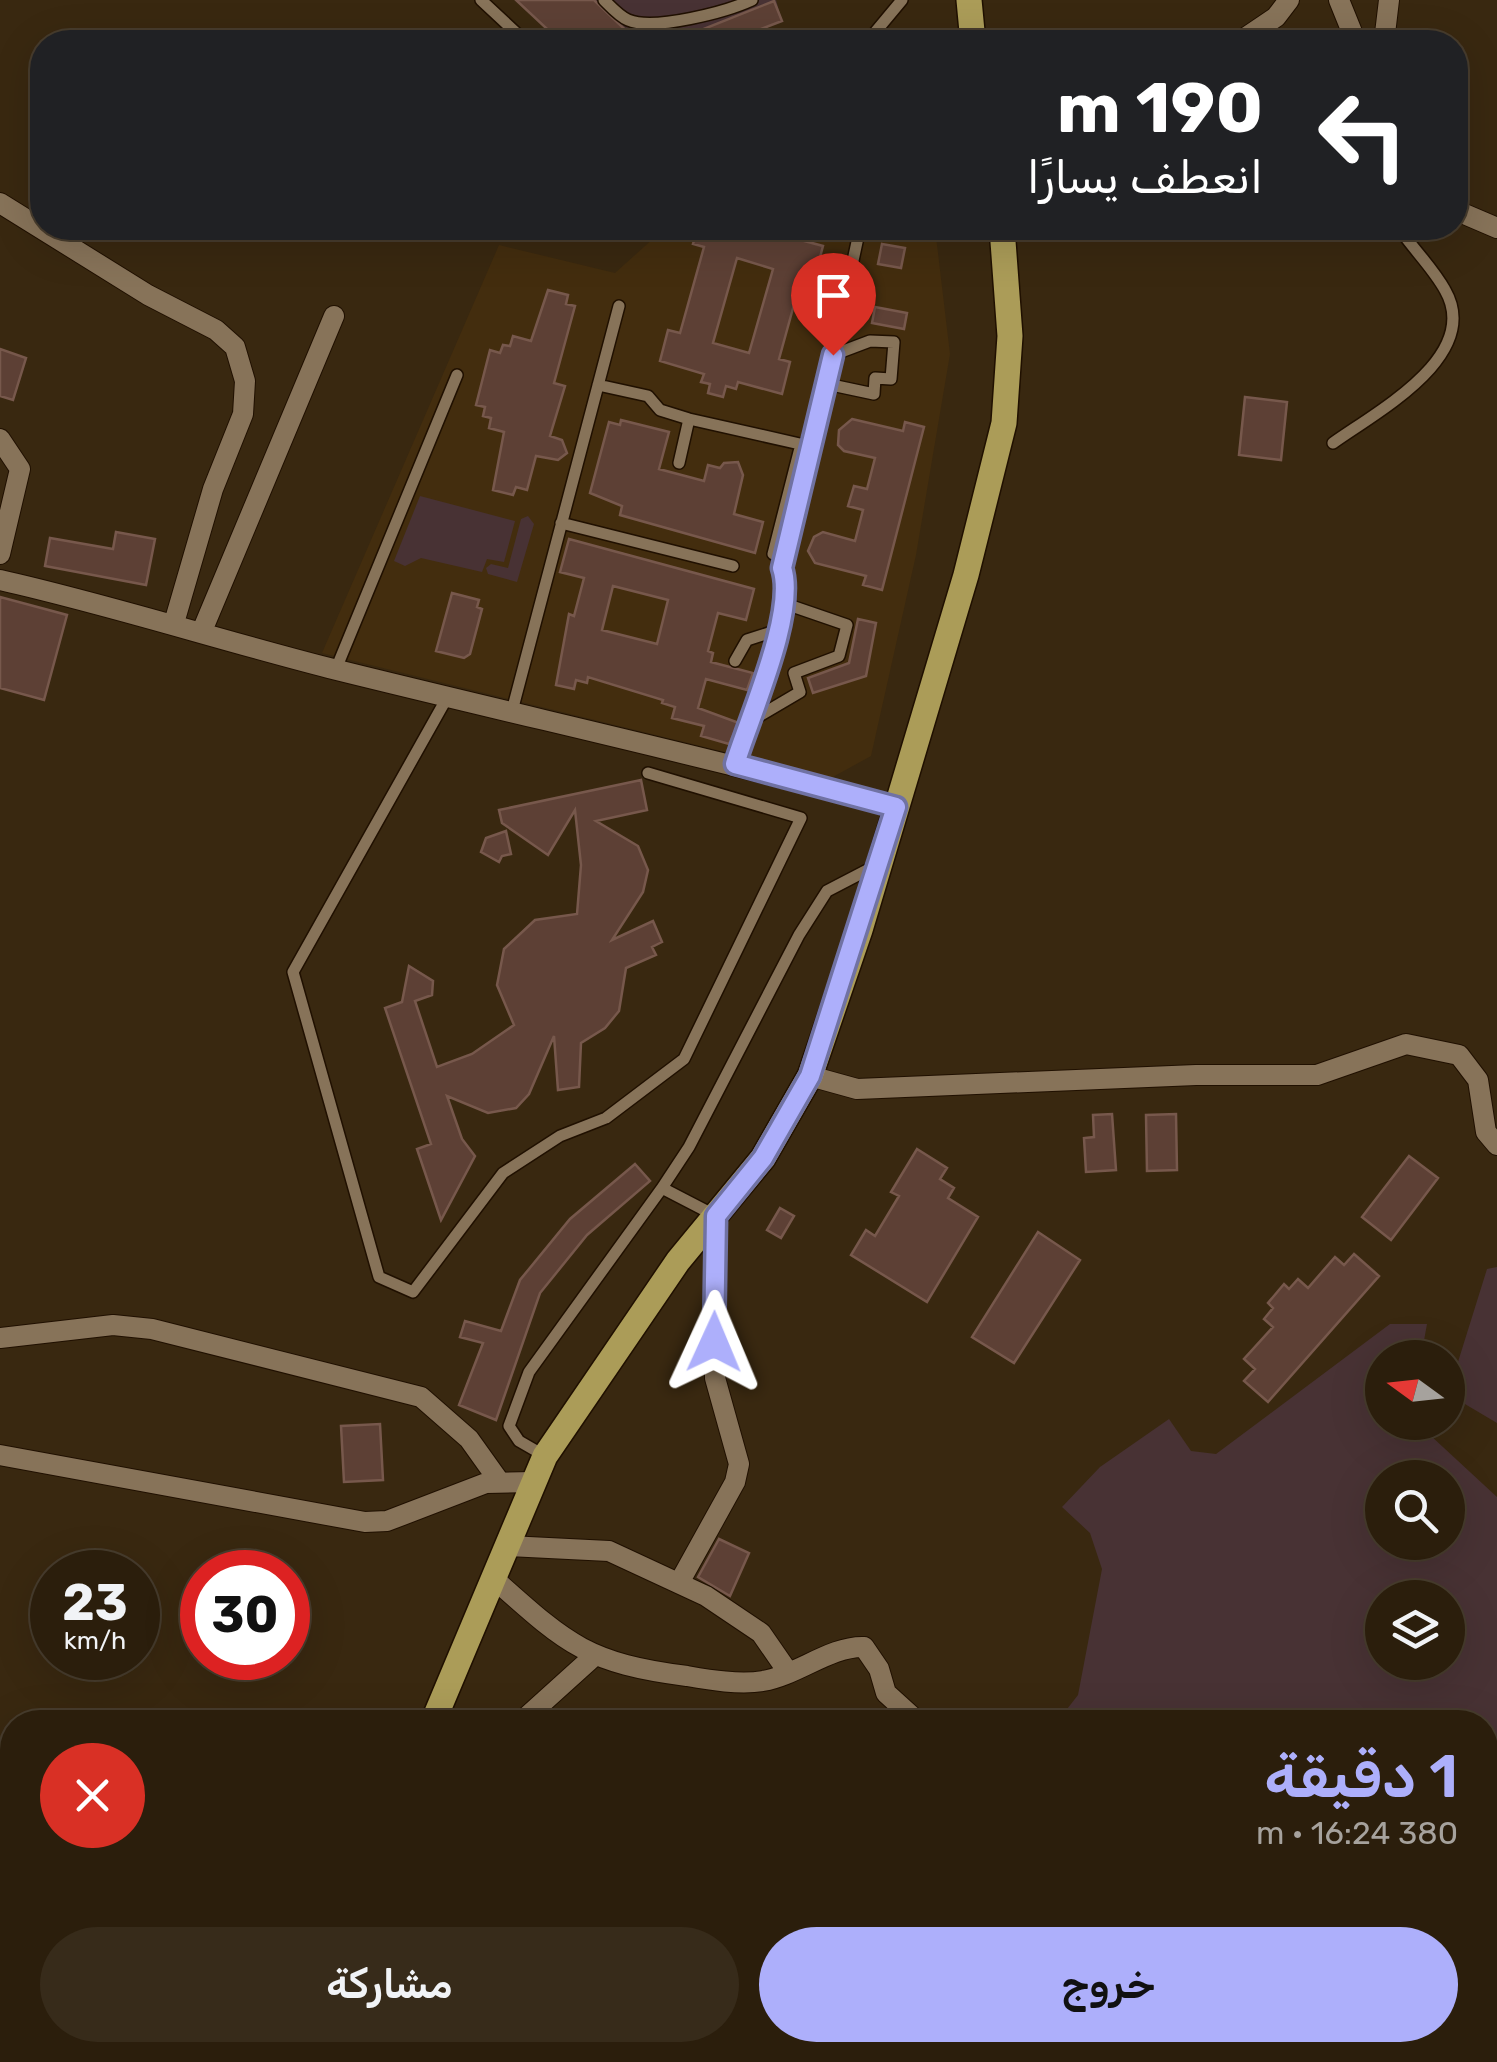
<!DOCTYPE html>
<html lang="ar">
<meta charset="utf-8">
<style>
:root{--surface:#2b1e0c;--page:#372b1a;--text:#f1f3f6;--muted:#a6a29d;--line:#473c2d;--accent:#adaffb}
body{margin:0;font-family:Rubik,Cairo,sans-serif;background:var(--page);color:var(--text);direction:rtl;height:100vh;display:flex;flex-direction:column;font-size:38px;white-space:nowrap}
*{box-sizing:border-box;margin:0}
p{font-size:32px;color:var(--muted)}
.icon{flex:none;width:55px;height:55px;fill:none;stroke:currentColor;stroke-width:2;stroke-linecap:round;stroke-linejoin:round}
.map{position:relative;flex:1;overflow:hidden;direction:ltr}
.details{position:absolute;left:0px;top:1710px;width:1498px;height:352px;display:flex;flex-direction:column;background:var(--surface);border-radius:40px 40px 0 0;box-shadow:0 10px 40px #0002,0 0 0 2px var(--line);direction:rtl}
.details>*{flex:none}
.guide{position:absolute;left:30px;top:30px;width:1438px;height:210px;border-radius:40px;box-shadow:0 10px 40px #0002,0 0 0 2px var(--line);direction:rtl;background:#202124;color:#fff;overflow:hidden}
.needle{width:65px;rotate:285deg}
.fabs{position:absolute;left:1365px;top:1340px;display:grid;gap:20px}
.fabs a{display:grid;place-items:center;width:100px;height:100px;border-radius:50%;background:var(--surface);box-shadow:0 10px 40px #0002,0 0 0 2px var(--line);font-size:50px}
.speed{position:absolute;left:30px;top:1550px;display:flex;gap:20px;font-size:50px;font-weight:700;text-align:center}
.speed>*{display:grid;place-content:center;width:130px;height:130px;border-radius:50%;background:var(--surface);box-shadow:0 10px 40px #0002,0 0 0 2px var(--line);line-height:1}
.speed small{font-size:25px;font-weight:400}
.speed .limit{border:15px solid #d22;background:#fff;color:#111}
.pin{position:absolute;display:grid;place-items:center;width:85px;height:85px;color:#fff;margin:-102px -42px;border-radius:50% 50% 50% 0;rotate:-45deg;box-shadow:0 0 10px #0007}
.pin .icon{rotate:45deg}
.me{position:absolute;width:110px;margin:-55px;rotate:1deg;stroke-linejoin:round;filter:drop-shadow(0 0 8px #0008)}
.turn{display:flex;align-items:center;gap:35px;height:210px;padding:0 40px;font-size:45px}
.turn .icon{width:130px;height:130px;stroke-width:2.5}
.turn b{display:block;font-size:70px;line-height:85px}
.round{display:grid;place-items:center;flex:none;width:105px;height:105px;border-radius:52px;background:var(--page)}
.summary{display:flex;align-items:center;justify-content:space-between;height:170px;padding:0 40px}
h1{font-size:60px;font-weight:600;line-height:75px;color:var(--accent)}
.cta{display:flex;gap:20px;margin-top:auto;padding:20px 40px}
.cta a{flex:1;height:115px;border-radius:60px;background:var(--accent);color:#111;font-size:40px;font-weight:600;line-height:115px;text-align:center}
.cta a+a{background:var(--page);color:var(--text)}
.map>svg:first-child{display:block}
.built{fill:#432d0e}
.green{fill:#483234;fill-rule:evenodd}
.building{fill:#5d4035;stroke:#77584c;stroke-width:2.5;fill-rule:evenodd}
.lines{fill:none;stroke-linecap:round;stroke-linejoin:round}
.service-casing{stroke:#201000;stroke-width:14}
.minor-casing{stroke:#201000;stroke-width:22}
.primary-casing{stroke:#201000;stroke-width:28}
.service{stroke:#877359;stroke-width:11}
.minor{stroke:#877359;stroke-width:20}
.primary{stroke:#ab9c58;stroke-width:25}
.route-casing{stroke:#7072a3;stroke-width:25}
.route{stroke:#adaffb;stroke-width:18}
</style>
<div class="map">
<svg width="1497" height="2062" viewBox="0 0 1497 2062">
<rect width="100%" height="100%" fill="#392810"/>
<path class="built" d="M665,228H935L950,354L916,555L871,756L831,778L322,653L499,245L615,273Z"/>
<path class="green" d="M516,0H776L782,21L727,42H715L709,27L700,32V42H627V34L615,35L607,42H561Z
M420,496L515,521L504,562L487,559L482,572L421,558L405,566L394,561Z
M528,516L534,524L517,582L488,574L486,568L491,564L508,568L521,519Z
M1497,1267V1423L1448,1394L1487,1269Z
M1390,1324H1427L1421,1357L1382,1358V1422L1417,1423L1497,1497V2062H681L682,2050H1485V1722H1057L1078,1695L1102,1569L1090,1533L1062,1507L1100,1467L1169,1419L1191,1451L1216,1454ZM1382,1478H1448V1542H1382ZM1382,1598H1448V1662H1382Z"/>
<path class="building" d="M516,0H594L638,42H561Z
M774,1L782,21L727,42H671Z
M698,228H756L823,246L815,276L803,272L779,359L790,362L782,394L738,382L736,389L726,386L723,397L708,393L710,384L701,382L704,374L660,361L668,330L680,333L704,247L693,244ZM737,258L773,269L749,353L713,343Z
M882,244L905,248L901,268L878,264Z
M548,290L568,295L566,304L575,306L554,383L565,386L550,436L562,440L567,453L558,460L536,456L527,490L516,487L513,495L493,490L504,432L489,428L491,418L483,416L485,407L476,405L490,350L500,353L503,345L510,346L513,336L531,341Z
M875,307L907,313L904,329L872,323Z
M0,349L26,358L13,400L0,396Z
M1245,397L1287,402L1281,460L1239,455Z
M852,419L903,431L905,422L924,427L882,590L863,585L866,576L815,563L808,551L814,537L823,532L855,541L863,510L848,506L854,486L867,489L875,458L844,451L838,445L839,430Z
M621,420L669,432L659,469L704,481L708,465L720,468L724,463L738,462L743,475L734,514L763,522L755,553L620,515L622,506L590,493L609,422L620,425Z
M116,532L155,539L146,585L45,566L50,538L113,549Z
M569,539L754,589L746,620L718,613L708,651L713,653L711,662L753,673L747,690L706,679L698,708L739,723L729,744L701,736L704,726L672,718L675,707L662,703L663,700L588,677L587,683L576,680L574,689L556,685L569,614L574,616L584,578L560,572ZM613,586L668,600L657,644L602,630Z
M452,593L479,600L477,607L482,609L470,654L464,658L436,651Z
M0,597L67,615L44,700L0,688Z
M858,619L876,623L866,676L813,693L808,678L849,663Z
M641,780L647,810L596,821L638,846L648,870L643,892L612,940L653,921L662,942L652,947L656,955L626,968L619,1011L605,1028L581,1043L579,1087L558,1090L554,1036L529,1094L516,1108L488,1113L447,1096L462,1139L475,1156L441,1220L417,1149L431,1144L385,1008L402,1002L409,966L433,981L432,995L415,1001L437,1067L472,1054L514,1025L497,985L504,949L535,920L577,914L581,865L575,810L548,855L502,823L499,810Z
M506,831L511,854L502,856L499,862L481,852L486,838Z
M1112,1114L1116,1170L1086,1172L1084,1138L1094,1137L1093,1115Z
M1176,1114L1177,1170L1147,1171L1146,1115Z
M917,1149L947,1168L940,1179L954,1188L948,1198L978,1217L927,1302L851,1255L866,1230L875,1236L899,1196L891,1192Z
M1409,1156L1438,1178L1391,1240L1362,1217Z
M635,1164L650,1181L587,1235L540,1293L496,1420L459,1405L483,1343L460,1337L465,1321L501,1331L520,1280L570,1219Z
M780,1208L794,1216L781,1238L767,1230Z
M1038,1232L1080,1260L1014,1363L972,1337Z
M1354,1254L1379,1276L1268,1402L1244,1381L1255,1369L1244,1359L1273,1327L1264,1319L1273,1308L1268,1303L1284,1284L1289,1289L1298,1279L1308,1288L1335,1257L1344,1265Z
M380,1424L383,1480L344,1482L341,1426Z
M719,1539L749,1553L730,1596L698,1577Z"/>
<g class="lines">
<defs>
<path id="service" d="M481,0L526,42
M604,0C611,7 619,16 628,20C654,31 726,12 752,0
M867,42L902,0
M827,384L874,394L875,378L891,379L894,342L870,341L833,355
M598,385L648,396L660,410L689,419L813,447
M1333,443C1376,412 1483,356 1445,290C1433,268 1413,249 1399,228
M679,463L689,419
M561,523L733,566
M785,557L773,554L801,444
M735,661L747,640L778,630
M336,669L457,375
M448,696L293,972L379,1277L413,1292L503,1173L560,1136L606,1118L684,1059L801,818L648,773
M512,711L619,306
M749,722L800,692L794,673L839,656L847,625L783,603
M735,764C749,718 798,611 782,568L813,447L860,228
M662,1188L689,1147L799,935L827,891L877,865
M545,1456L519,1441L509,1426L529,1372L662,1188L716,1216
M291,2062L293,2050"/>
<path id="minor" d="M1339,0L1356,42
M1239,42L1276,17L1289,0
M1384,42L1389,0
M0,203L148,295L216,330L235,347L245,381L243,414L213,489L174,623
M1455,210L1497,228
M0,439L20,469L0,554
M0,580C111,605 219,640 329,668C518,715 708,757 896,807
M202,631L334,316
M810,1076L857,1089L1196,1075H1317L1406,1044L1459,1055L1478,1080L1486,1132L1497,1145
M0,1338L113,1325L152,1329L421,1397L469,1439L499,1481
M0,1455L365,1522L387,1521L486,1483L533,1482
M508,1546L609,1551L706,1596L761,1633L788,1672
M493,1578C567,1644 586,1663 687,1676C710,1680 740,1685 763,1681C798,1675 830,1646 864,1647L879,1669L886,1693L918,1722
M679,1583L735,1482L739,1464L715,1378L716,1216
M521,1722L593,1657
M0,1937L12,1940
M1485,1943L1497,1946
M61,2062V2050
M250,2062L252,2050"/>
<path id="primary" d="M969,0L973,42
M433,1722L545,1456L678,1261L763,1158L810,1076L860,930L966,575L1004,423L1010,336L1002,228
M318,2062L320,2050"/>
</defs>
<use href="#service" class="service-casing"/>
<use href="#minor" class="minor-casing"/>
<use href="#primary" class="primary-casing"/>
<use href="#service" class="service"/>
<use href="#minor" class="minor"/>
<use href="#primary" class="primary"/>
</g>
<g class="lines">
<defs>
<path id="route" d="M714,1342L716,1216L763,1158L810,1076L896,807L735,764C749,718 797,612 782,568L833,355"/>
</defs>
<use href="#route" class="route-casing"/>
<use href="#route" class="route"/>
</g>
</svg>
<div class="fabs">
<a><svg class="needle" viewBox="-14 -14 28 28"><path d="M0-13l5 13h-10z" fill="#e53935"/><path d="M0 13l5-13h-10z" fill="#a6a29d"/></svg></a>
<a><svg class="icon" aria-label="search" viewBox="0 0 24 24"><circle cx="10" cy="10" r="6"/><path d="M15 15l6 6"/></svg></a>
<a><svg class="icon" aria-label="layers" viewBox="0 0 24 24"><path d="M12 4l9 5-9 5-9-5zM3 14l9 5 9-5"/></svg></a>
</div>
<div class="speed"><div>23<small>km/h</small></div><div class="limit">30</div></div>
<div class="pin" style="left:833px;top:355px;background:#d93025"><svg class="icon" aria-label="arrive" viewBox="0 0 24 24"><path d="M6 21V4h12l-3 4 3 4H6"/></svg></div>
<svg class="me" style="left:714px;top:1342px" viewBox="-20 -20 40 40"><path d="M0-17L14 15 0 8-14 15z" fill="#adaffb" stroke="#fff" stroke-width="4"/></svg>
<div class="guide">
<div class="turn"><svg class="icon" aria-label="left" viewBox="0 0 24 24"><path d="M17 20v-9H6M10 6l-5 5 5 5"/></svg><div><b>190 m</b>انعطف يسارًا</div></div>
</div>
<section class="details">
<div class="summary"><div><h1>1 دقيقة</h1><p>380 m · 16:24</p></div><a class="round" style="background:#d93025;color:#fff"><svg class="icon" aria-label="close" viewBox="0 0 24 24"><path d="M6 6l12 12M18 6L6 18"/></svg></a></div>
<div class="cta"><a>خروج</a><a>مشاركة</a></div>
</section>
</div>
